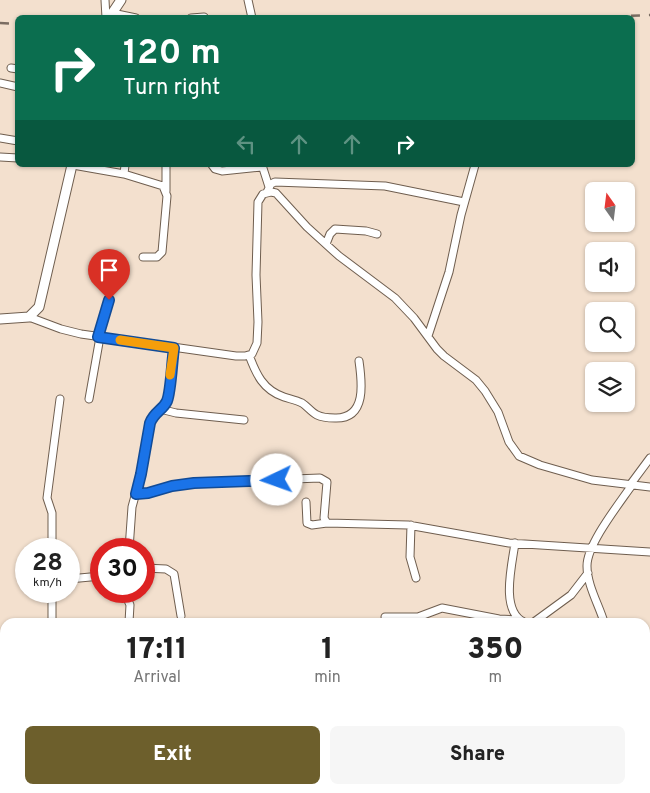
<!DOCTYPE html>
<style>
:root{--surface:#fff;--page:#f6f6f6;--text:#222;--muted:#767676;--accent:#6d5f2c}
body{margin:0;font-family:Overpass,sans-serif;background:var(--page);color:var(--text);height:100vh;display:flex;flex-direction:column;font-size:19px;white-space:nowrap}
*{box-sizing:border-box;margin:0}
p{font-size:16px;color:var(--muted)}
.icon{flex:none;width:28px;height:28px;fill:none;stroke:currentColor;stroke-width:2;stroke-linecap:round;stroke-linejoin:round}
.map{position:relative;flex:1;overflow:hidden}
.drawer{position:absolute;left:0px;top:618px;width:650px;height:176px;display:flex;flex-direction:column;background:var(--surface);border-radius:15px 15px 0 0;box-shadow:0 1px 4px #0004}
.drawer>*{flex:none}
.top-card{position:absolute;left:15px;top:15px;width:620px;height:152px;border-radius:8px;box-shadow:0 1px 4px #0004;background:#0b6e4f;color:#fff;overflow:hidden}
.needle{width:32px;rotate:346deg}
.tools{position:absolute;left:585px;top:182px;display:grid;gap:10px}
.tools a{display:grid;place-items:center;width:50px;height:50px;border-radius:8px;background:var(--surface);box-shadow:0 1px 4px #0004;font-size:25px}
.speed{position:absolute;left:15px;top:538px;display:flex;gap:10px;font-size:25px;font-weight:700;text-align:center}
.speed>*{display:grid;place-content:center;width:65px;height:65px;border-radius:50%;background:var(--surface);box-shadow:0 1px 4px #0004;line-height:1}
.speed small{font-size:12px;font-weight:400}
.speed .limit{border:8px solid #d22;background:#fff;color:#111}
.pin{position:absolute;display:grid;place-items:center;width:42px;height:42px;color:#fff;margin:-51px -21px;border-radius:50% 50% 50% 0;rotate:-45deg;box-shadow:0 0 5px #0007}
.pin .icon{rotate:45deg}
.me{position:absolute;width:55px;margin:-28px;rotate:267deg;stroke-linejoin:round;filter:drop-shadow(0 0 4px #0008)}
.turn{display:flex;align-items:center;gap:18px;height:105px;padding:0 25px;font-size:22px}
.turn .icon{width:65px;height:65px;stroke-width:2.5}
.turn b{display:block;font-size:35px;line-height:42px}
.lanes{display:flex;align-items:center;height:48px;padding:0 25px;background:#0003;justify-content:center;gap:25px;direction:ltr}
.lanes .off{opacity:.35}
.eta{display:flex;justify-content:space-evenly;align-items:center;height:85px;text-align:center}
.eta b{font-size:30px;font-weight:800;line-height:35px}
.button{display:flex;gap:10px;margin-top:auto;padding:10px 25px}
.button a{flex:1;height:58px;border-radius:8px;background:var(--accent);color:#fff;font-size:20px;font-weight:800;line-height:58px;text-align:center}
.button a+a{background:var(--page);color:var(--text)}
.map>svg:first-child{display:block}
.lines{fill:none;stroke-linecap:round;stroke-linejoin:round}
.minor-casing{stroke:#6f5e4f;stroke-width:9}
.tertiary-casing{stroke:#6f5e4f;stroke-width:11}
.minor{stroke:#fff;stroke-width:7}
.tertiary{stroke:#fff;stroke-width:9}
.rail{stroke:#7a6d62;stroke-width:2.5;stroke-dasharray:9 9;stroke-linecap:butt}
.route-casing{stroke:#114b97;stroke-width:12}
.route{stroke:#1a73e8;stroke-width:9}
.slow{stroke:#f59e0b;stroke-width:9}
</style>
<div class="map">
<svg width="650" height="793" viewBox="0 0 650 793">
<rect width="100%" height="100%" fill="#f3e0ce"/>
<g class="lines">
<defs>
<path id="minor" d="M105,0L106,18
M248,0L252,18
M112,13L136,18
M191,18L204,17
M11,68L18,69
M0,83L18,87
M0,138L18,141
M0,157L18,158
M73,165L124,174L163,186L167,196L162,252L157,257H143
M212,165L215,169L222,171L262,167
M262,165L269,187
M124,174L125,165
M166,191V165
M267,192L271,184L275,182L385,186L464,202
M326,244L330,234L335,229L366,231L377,234
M29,317L61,329L81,334L236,356H245L252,354L257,343L258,322L256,275L258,202L263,194L271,192L276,193L307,227L339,256L395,298L414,318L437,349L444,356L476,380L485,391L498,412L509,442L519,456L540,465L592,480L650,487
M428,336L449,272L461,215L475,165
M98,337L109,300
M249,355C256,374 263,390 284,397C290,399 296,400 302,403C307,406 311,412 317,415C323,418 329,418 335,418C367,419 362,382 359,361
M89,399L100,337
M160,409L176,413L244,420
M630,485L650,458
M136,494L148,493L172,486L194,483L320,478L327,482L324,518L327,523L408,525L509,543L650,552
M306,502L307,523L312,525L327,523
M411,525L410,557L416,578
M515,543C512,565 500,611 524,622
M52,549V513L47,498L60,399
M129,549L132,507L141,474L150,423C154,411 163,410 167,401C171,390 173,361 175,348
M144,568L166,569L174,574L181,616
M69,579L101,576
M52,591V622
M124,591L130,605L129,622
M385,617H418L442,608L499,619L519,620
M534,622L571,595L588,573
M604,622C599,605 587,585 587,566C587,544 619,504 632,485
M0,679L5,680
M52,793V789
M262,793V789
M412,793V789
M612,793V789"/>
<path id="tertiary" d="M109,18L121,0
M0,319L29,317L39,307L72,165"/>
</defs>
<use href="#minor" class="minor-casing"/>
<use href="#tertiary" class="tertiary-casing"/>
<use href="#minor" class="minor"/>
<use href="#tertiary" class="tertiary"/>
<path class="rail" d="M577,18L650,15
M0,23L18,24"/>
</g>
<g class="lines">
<defs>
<path id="route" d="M109,300L98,337L174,348C172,361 171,391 167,401C163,410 154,412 150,423L141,474L136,494L148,493L172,486L194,483L277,480"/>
</defs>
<use href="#route" class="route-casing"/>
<use href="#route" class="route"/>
<path class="slow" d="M120,340L174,348L170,375"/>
</g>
</svg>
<div class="tools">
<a><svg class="needle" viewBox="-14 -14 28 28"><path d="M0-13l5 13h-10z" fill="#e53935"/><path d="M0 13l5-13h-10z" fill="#767676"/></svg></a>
<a><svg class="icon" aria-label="sound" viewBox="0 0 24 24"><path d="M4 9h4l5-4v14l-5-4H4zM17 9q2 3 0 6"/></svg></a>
<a><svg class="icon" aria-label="search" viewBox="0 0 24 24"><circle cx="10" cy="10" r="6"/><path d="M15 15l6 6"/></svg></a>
<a><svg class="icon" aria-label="layers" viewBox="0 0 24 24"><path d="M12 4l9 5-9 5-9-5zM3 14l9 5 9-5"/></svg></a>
</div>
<div class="speed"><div>28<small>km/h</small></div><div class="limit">30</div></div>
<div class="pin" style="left:109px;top:300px;background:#d93025"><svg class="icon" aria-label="arrive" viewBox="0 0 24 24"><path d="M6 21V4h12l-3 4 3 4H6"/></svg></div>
<svg class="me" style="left:277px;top:480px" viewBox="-20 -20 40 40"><circle r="19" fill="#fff"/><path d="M0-13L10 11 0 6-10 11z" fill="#1a73e8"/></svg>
<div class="top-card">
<div class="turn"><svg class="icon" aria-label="right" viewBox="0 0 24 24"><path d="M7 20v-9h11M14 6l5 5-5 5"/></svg><div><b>120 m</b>Turn right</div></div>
<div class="lanes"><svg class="icon off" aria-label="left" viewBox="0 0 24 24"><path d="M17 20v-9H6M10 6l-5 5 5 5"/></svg><svg class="icon off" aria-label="ahead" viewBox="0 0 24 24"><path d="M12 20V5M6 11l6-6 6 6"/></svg><svg class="icon off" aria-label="ahead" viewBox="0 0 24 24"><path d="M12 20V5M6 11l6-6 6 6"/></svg><svg class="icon" aria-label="right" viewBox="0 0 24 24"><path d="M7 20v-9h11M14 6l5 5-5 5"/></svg></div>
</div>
<section class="drawer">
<div class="eta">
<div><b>17:11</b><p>Arrival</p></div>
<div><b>1</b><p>min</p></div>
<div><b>350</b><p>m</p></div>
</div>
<div class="button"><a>Exit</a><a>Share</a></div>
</section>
</div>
